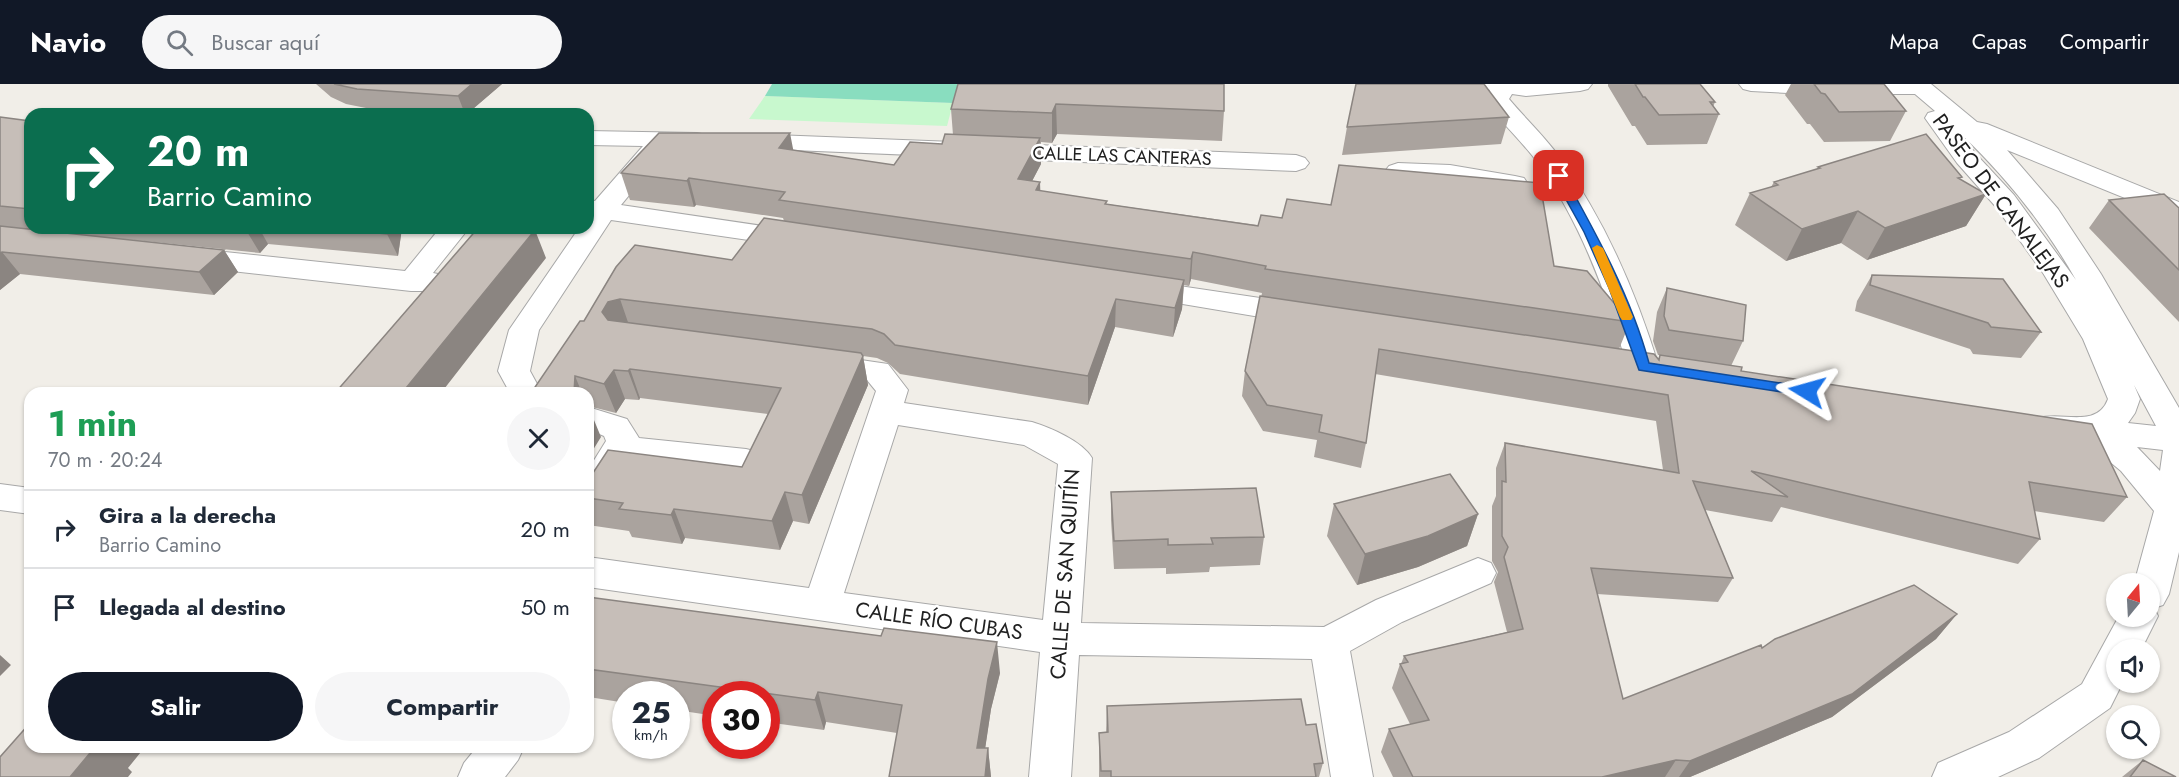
<!DOCTYPE html>
<html lang="es">
<meta charset="utf-8">
<style>
:root{--surface:#fff;--page:#f6f6f7;--text:#1f2937;--muted:#747a83;--line:#e0e1e3;--accent:#111827}
body{margin:0;font-family:Jost,sans-serif;background:var(--page);color:var(--text);height:100vh;display:flex;flex-direction:column;font-size:22px;white-space:nowrap}
*{box-sizing:border-box;margin:0}
p{font-size:20px;color:var(--muted)}
.icon{flex:none;width:33px;height:33px;fill:none;stroke:currentColor;stroke-width:2;stroke-linecap:round;stroke-linejoin:round}
.map{position:relative;flex:1;overflow:hidden}
.panel{position:absolute;left:24px;top:303px;width:570px;height:366px;display:flex;flex-direction:column;background:var(--surface);border-radius:18px;box-shadow:0 2px 4px #0004}
.panel>*{flex:none}
.hud{position:absolute;left:24px;top:24px;width:570px;height:126px;border-radius:18px;box-shadow:0 2px 4px #0004;background:#0b6e4f;color:#fff;overflow:hidden}
.needle{width:39px;rotate:18deg}
.tools{position:absolute;left:2106px;top:489px;display:grid;gap:12px}
.tools a{display:grid;place-items:center;width:54px;height:54px;border-radius:50%;background:var(--surface);box-shadow:0 2px 4px #0004;font-size:30px}
.speed{position:absolute;left:612px;top:597px;display:flex;gap:12px;font-size:30px;font-weight:700;text-align:center}
.speed>*{display:grid;place-content:center;width:78px;height:78px;border-radius:50%;background:var(--surface);box-shadow:0 2px 4px #0004;line-height:1}
.speed small{font-size:15px;font-weight:400}
.speed .limit{border:9px solid #d22;background:#fff;color:#111}
.pin{position:absolute;display:grid;place-items:center;width:51px;height:51px;color:#fff;margin:-26px;border-radius:12px;box-shadow:0 3px 9px #0006}
.me{position:absolute;width:66px;margin:-33px;rotate:278deg;stroke-linejoin:round;filter:drop-shadow(0 0 4px #0008)}
.turn{display:flex;align-items:center;gap:21px;height:126px;padding:0 24px;font-size:27px}
.turn .icon{width:78px;height:78px;stroke-width:2.5}
.turn b{display:block;font-size:42px;line-height:51px}
.round{display:grid;place-items:center;flex:none;width:63px;height:63px;border-radius:32px;background:var(--page)}
.overview{display:flex;align-items:center;justify-content:space-between;height:102px;padding:0 24px}
h1{font-size:36px;font-weight:700;line-height:45px;color:#1e9e55}
.action{display:flex;gap:12px;margin-top:auto;padding:12px 24px}
.action a{flex:1;height:69px;border-radius:36px;background:var(--accent);color:#fff;font-size:24px;font-weight:700;line-height:69px;text-align:center}
.action a+a{background:var(--page);color:var(--text)}
ul{padding:0;list-style:none}
li{display:flex;align-items:center;gap:18px;height:78px;padding:0 24px;border-top:2px solid var(--line)}
li div{flex:1}
li b{display:block;font-size:22px}
li em{font-style:normal}
header{display:flex;align-items:center;gap:36px;box-sizing:border-box;height:84px;padding:0 30px;background:var(--accent);color:#fff}
header strong{font-size:28px}
nav{display:flex;gap:33px;margin-inline-start:auto;font-size:21px}
.search{width:420px;height:54px;background:var(--page);display:flex;align-items:center;gap:15px;box-sizing:border-box;padding:0 21px;border-radius:33px;color:var(--muted);font-size:22px}
.map>svg:first-child{display:block}
.park{fill:#c8f8ce}
.pitch{fill:#89ddbf}
.lines{fill:none;stroke-linecap:round;stroke-linejoin:round}
.minor-casing{stroke:#a8a8a8;stroke-width:2}
.minor{fill:#fff;fill-rule:evenodd}
.wall{fill:#aaa39e}
.shaded-wall{fill:#8b8581}
.building{fill:#c6beb8;stroke:#8b8581;stroke-width:1.5}
.route{fill:#1a73e8;stroke:#114b97;stroke-width:1.5}
.slow{fill:#f59e0b}
.labels{text-anchor:middle;stroke-width:5;stroke-linejoin:round;paint-order:stroke}
.far-street-label{font-size:18px;fill:#212121;stroke:#fff}
.street-label{font-size:21px;fill:#212121;stroke:#fff}
</style>
<header>
<strong>Navio</strong>
<div class="search"><svg class="icon" aria-label="search" viewBox="0 0 24 24"><circle cx="10" cy="10" r="6"/><path d="M15 15l6 6"/></svg>Buscar aquí</div>
<nav><a>Mapa</a><a>Capas</a><a>Compartir</a></nav>
</header>
<div class="map">
<svg width="2179" height="693" viewBox="0 0 2179 693">
<rect width="100%" height="100%" fill="#f1eee8"/>
<path class="park" d="M765,12L953,19L947,42L749,35Z"/>
<path class="pitch" d="M772,0H959L953,19L765,12Z"/>
<g class="lines">
<defs>
<path id="minor" d="M1481,0H1592L1588,5L1580,7L1526,12L1512,10L1509,15C1525,34 1543,51 1558,71C1604,134 1636,208 1659,283L1654,290L1643,293L1632,290L1627,283C1608,212 1581,139 1538,79C1522,57 1501,39 1485,16L1490,6L1485,5Z
M1739,0H1931L1977,38L1987,40L2179,118V136L2007,66L2058,125L2101,190L2179,324V468L2169,510L2163,521L2154,524L2158,532L2141,566H2116V598H2123L2110,624L2039,674L1998,693H1932L1938,679L2009,648L2082,600L2119,532H2150V500H2134L2154,427L2121,387L2085,357L2038,350L2034,342L2038,334C2062,327 2097,345 2108,315L2083,255L2043,189L1996,123L1957,79L1925,34L1928,29L1935,27L1915,10H1807L1751,7L1743,5ZM1961,50C2006,93 2045,141 2076,196L2014,111L1975,69ZM2134,301L2156,342L2128,339L2135,329L2140,315ZM2137,363L2163,366L2160,387Z
M588,47L697,49L706,51L709,56L706,61L697,63H665L667,65L663,70L621,121L797,147L807,149L811,155L807,161L797,163L611,136L539,246L530,287L542,309H510L498,287L509,246L579,144H588V116L595,117L643,62L588,61Z
M746,50L1296,71L1305,74L1309,79L1305,84L1296,87L746,64L737,62L734,57L737,52Z
M1398,79L1450,81L1515,92L1524,94L1528,100L1524,106L1515,108L1450,97L1389,92L1385,87L1389,82Z
M440,144H469L433,189L458,194L462,200C451,217 442,234 420,228L415,221L426,207H411L187,182L177,179L173,173L177,167L187,164L405,187Z
M1139,196L1301,220L1312,223L1316,230L1312,237L1301,240L1129,211L1124,205L1129,199Z
M820,270L888,280L908,306L904,319L1032,338C1051,344 1082,357 1092,374L1081,539L1324,543L1376,516L1478,474L1491,479L1496,489L1491,499L1402,538L1350,567L1373,693H1331L1312,575L1079,571L1071,693H1029L1040,568L588,503V473L809,504L876,307L867,296L809,287L804,280L809,273ZM898,341L1024,361L1058,380L1043,536L844,509Z
M588,323L627,335L639,354L746,365L758,368L763,377L758,386L746,389L628,377L600,423L588,427V386L606,357L604,352L588,345Z
M0,400L30,404V430L0,426Z
M477,663H524L518,676L505,693H458L464,679Z"/>
</defs>
<use href="#minor" class="minor-casing"/>
<use href="#minor" class="minor"/>
</g>
<path class="wall" d="M316,0H502L467,30H454L366,24L346,20L331,13Z
M958,0L1224,27L1222,57L1057,50L1052,59L1041,58V80L1032,97L1040,98V107L1107,120L1554,182L1630,238L1619,265L1658,275L1660,271H1658L1653,257L1657,228L1667,204L1743,257L1731,282L1741,287L2127,413L2104,438L2034,427L2040,455L2018,480L1781,423L1772,438L1705,426L1733,494L1718,518L1597,510L1623,615L1762,564L1957,530L1936,555L1832,633L1690,693H1393L1381,668L1389,645L1410,640L1392,604L1400,580H1401L1404,572L1507,548L1494,498L1498,488L1492,477V422L1496,412V384L1505,359L1663,386L1656,337L1375,290L1366,359L1361,384L1314,373L1317,356L1263,347L1242,312L1245,287L1262,209L1191,195L1189,202L1184,201L1182,225L1173,253L1115,243L1088,321L900,290L888,279L877,274L863,272L868,301L809,440L793,437L780,466L685,454L682,460L632,453L629,447L588,441V396L742,383L768,330L640,314L639,316L625,315L616,329L588,322V309H531L584,237L616,183L732,176L784,137L783,134L696,121L694,123L630,116L621,89L793,66L894,81L942,60L953,51L951,25Z
M1608,0H1700L1715,18L1713,23L1719,30L1707,60L1647,61L1635,42H1632L1608,2Z
M1791,0H1884L1906,27L1890,57L1824,58L1810,40H1807L1785,11Z
M0,33L30,37V144H402L398,172L268,160L260,169L125,155L224,166L238,188L214,211L20,190L0,206Z
M1509,33L1501,60L1342,71L1347,43Z
M1818,83L1962,93L1960,95L1986,110L1966,142L1867,176L1841,159L1786,177L1735,141L1750,109L1771,103L1774,98L1817,85Z
M2109,116L2179,124V238L2089,144Z
M1872,191L2041,248L2021,274L1973,270L1970,265L1855,227L1857,217Z
M1111,408L1264,453L1260,481L1210,483L1209,488L1166,490V484L1114,485L1111,436Z
M1334,420L1478,430L1467,462L1418,483L1357,501L1327,452Z
M588,513L1000,589L991,625L985,664H988L991,693H889L897,649L826,638L824,646L766,638V610H716V632L676,626V610H626V619L589,613L588,611Z
M1107,622L1306,641L1323,679L1319,693H1099V649L1106,648Z
M2143,676L2176,693H2122Z"/>
<path class="shaded-wall" d="M472,0H502L467,30H465L458,12Z
M1056,20L1057,50L1052,59V29Z
M790,49L795,75L779,64Z
M1040,54L1041,80L1019,122L1018,95Z
M689,94L696,121L694,123L687,97Z
M1040,98L1041,125L1036,106Z
M1986,110L1966,142L1867,176L1885,144Z
M1858,127L1841,159L1786,177L1802,145Z
M248,144H259L268,160L260,169L246,146Z
M388,144H402L398,172L387,150Z
M535,146L546,174L441,309H402Z
M224,166L238,188L214,211L199,188Z
M2,168L20,190L0,206V169Z
M1193,168L1191,195L1189,202L1191,175Z
M1184,196L1182,225L1173,253L1175,224Z
M620,215L630,244L613,257L602,228L608,218Z
M1116,215L1115,243L1088,321V292Z
M863,272L868,301L809,440L802,411Z
M630,285L640,314L639,316L628,287Z
M614,286L625,315L616,329L604,300Z
M575,292L582,309H574Z
M589,324L601,353L588,374V326Z
M785,408L793,437L780,466L772,437Z
M674,425L685,454L682,460L671,431Z
M1478,430L1467,462L1418,483L1357,501L1365,470Z
M1957,530L1936,555L1832,633L1690,693H1679L1690,677Z
M997,558L1000,589L991,625L981,693L977,664L988,595Z
M0,571L11,581L0,592Z
M818,608L826,638L824,646L815,616Z
M95,663H145L128,684L132,688L128,693H70Z
M988,664L991,693H985Z
M1676,676L1665,693H1602Z"/>
<path class="building" d="M334,0H472L458,12L357,5Z
M958,0H1224V27L1056,20L1052,29L951,25Z
M1356,0H1484L1509,33L1347,43Z
M1635,0H1700L1715,18H1710L1719,30L1659,31L1645,13H1643Z
M1814,0H1884L1906,27L1839,28L1825,10L1821,9Z
M0,33L30,37V125L0,122Z
M659,49H790L779,64L894,81L910,58L942,60L945,50L1040,54L1018,95L1040,98L1036,106L1107,117L1105,120L1258,142L1261,131L1282,134L1287,115L1331,121L1339,81L1540,99L1554,182L1587,187L1630,238L1265,185L1266,182L1193,168L1191,175L779,116L785,108L689,94L687,97L621,89Z
M1926,50L1962,93L1958,94L1986,110L1885,144L1858,127L1802,145L1750,109L1778,101L1774,98L1820,84L1818,83Z
M2164,110L2179,124V186L2109,116Z
M764,134L1184,196L1175,224L1116,215L1088,292L895,261L884,250L872,245L620,215L608,218L602,228L608,236L861,269L863,272L802,411L785,408L772,437L674,425L671,431L619,425L623,419L588,414V396L589,395L608,366L742,383L781,304L630,285L628,287L614,286L604,300L575,292L574,309H531L580,237H584L616,183L635,161L732,176Z
M0,142L224,166L199,188L2,168L0,169Z
M225,144H248L246,146Z
M325,144H388L387,150Z
M478,144H525L535,146L402,309H335Z
M1872,191L2003,195L2041,248L1991,243L1988,239L1870,201Z
M1667,204L1746,221L1743,257L1669,246L1664,232Z
M1260,212L1654,270L1659,276L1660,271L1742,283L1741,287L2092,340L2127,413L2029,398L2040,455L1751,387L1788,413L1693,397L1733,494L1591,484L1623,615L1761,561L1762,564L1775,555L1914,501L1957,530L1852,610L1690,677L1676,676L1602,693H1413L1389,645L1429,636L1400,580L1408,578L1404,572L1523,545L1504,473L1508,463L1502,452V397L1506,398L1505,359L1679,389L1668,311L1379,265L1366,359L1319,348L1322,331L1267,321L1245,287Z
M1450,390L1478,430L1428,452L1365,470L1334,420Z
M1256,404L1264,453L1211,454L1213,460L1168,461V455L1114,457L1111,408Z
M588,513L881,552L884,544L997,558L988,595L977,664H988L985,693H889L902,621L818,608L815,616L588,585Z
M1301,615L1306,641L1316,640L1323,679L1314,680L1316,693H1111V687H1101L1099,649L1108,648L1107,622Z
M30,639V663H95L70,693H0V673Z
M2143,676L2176,693H2130Z"/>
<path class="route" d="M1559,88L1564,92C1597,151 1631,213 1649,279L1807,303L1814,307L1812,310L1807,312L1639,286L1609,204L1584,148L1553,92Z"/>
<path class="slow" d="M1597,161L1603,164L1633,233L1631,236H1622L1620,233L1592,164Z"/>
<g class="labels">
<g class="far-street-label">
<text transform="translate(1122 72) rotate(2)" y="6">CALLE LAS CANTERAS</text>
</g>
<g class="street-label">
<text transform="translate(2001 117) rotate(53)" y="7">PASEO DE CANALEJAS</text>
<text transform="translate(1065 490) rotate(-86)" y="7">CALLE DE SAN QUITÍN</text>
<text transform="translate(939 537) rotate(8)" y="7">CALLE RÍO CUBAS</text>
</g>
</g>
</svg>
<div class="tools">
<a><svg class="needle" viewBox="-14 -14 28 28"><path d="M0-13l5 13h-10z" fill="#e53935"/><path d="M0 13l5-13h-10z" fill="#747a83"/></svg></a>
<a><svg class="icon" aria-label="sound" viewBox="0 0 24 24"><path d="M4 9h4l5-4v14l-5-4H4zM17 9q2 3 0 6"/></svg></a>
<a><svg class="icon" aria-label="search" viewBox="0 0 24 24"><circle cx="10" cy="10" r="6"/><path d="M15 15l6 6"/></svg></a>
</div>
<div class="speed"><div>25<small>km/h</small></div><div class="limit">30</div></div>
<div class="pin" style="left:1559px;top:92px;background:#d93025"><svg class="icon" aria-label="arrive" viewBox="0 0 24 24"><path d="M6 21V4h12l-3 4 3 4H6"/></svg></div>
<svg class="me" style="left:1807px;top:307px" viewBox="-20 -20 40 40"><path d="M0-17L14 15 0 8-14 15z" fill="#1a73e8" stroke="#fff" stroke-width="4"/></svg>
<div class="hud">
<div class="turn"><svg class="icon" aria-label="right" viewBox="0 0 24 24"><path d="M7 20v-9h11M14 6l5 5-5 5"/></svg><div><b>20 m</b>Barrio Camino</div></div>
</div>
<section class="panel">
<div class="overview"><div><h1>1 min</h1><p>70 m · 20:24</p></div><a class="round"><svg class="icon" aria-label="close" viewBox="0 0 24 24"><path d="M6 6l12 12M18 6L6 18"/></svg></a></div>
<ul>
<li><svg class="icon" aria-label="right" viewBox="0 0 24 24"><path d="M7 20v-9h11M14 6l5 5-5 5"/></svg><div><b>Gira a la derecha</b><p>Barrio Camino</p></div><em>20 m</em></li>
<li><svg class="icon" aria-label="arrive" viewBox="0 0 24 24"><path d="M6 21V4h12l-3 4 3 4H6"/></svg><div><b>Llegada al destino</b></div><em>50 m</em></li>
</ul>
<div class="action"><a>Salir</a><a>Compartir</a></div>
</section>
</div>
